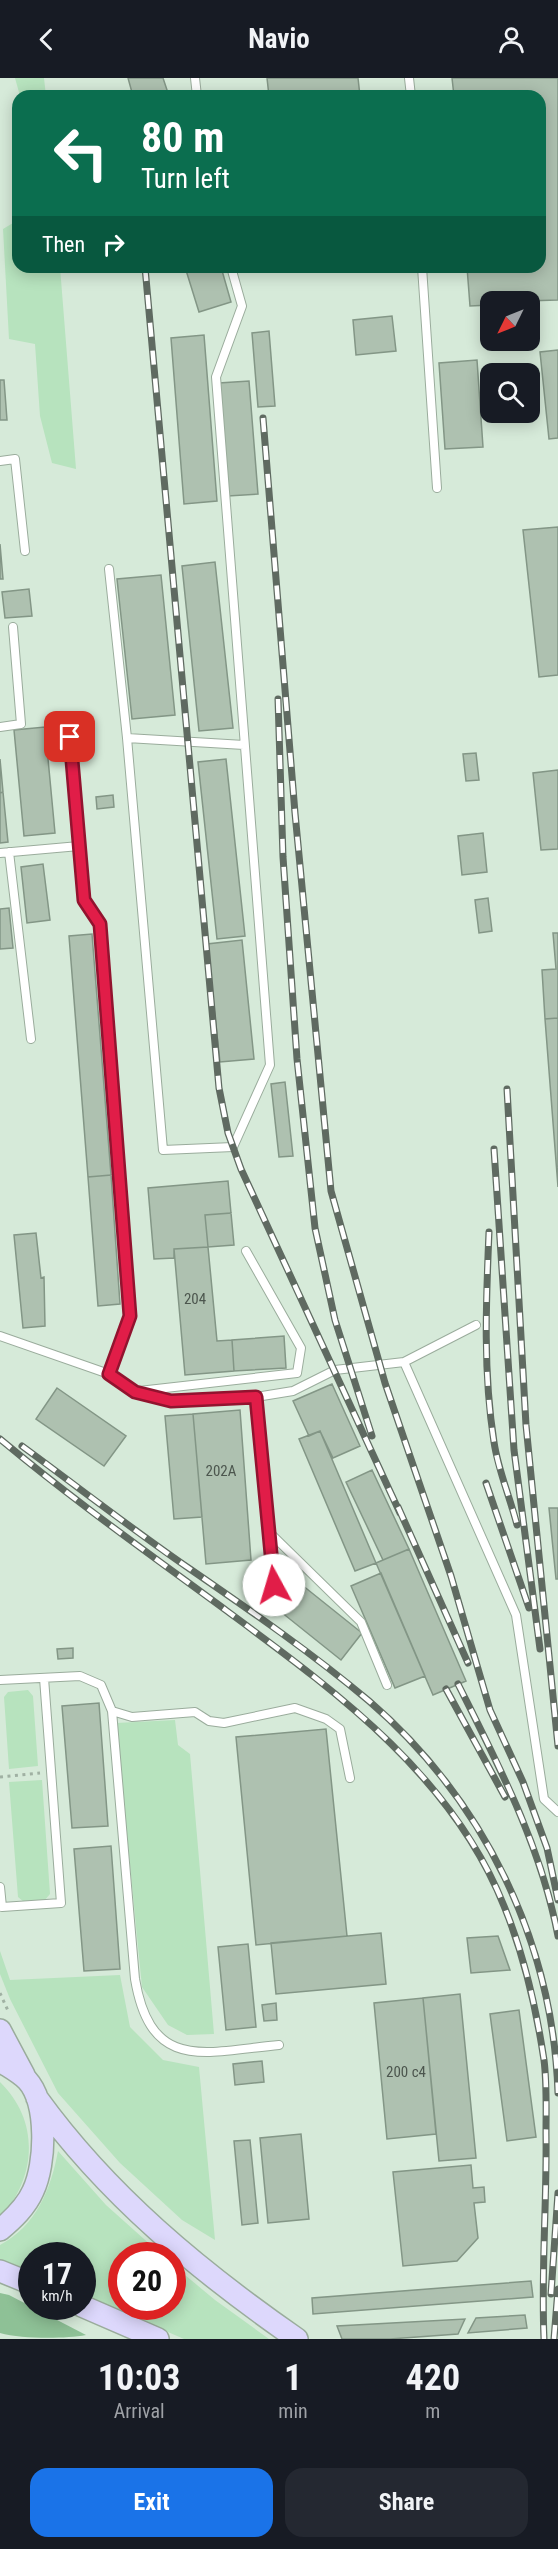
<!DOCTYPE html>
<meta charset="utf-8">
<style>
:root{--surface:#171b24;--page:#242831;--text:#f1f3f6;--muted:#9ea1a6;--accent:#1a73e8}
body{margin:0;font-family:"Roboto Condensed",sans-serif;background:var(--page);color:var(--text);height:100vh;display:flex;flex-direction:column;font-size:22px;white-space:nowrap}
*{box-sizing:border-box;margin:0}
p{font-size:20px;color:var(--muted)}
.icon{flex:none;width:33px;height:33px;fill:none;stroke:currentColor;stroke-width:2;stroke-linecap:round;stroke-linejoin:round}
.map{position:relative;height:2261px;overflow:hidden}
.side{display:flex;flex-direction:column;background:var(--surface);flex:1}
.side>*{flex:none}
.guide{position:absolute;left:12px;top:12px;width:534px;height:183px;border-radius:18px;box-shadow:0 3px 15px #0003;background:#0b6e4f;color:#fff;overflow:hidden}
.needle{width:39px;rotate:227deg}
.fabs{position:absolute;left:480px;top:213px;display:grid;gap:12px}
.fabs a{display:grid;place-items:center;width:60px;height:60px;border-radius:12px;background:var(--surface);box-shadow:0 3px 15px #0003;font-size:30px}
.speed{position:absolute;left:18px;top:2164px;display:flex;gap:12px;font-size:30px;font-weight:700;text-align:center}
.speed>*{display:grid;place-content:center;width:78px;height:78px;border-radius:50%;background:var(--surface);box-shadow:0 3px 15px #0003;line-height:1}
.speed small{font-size:15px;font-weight:400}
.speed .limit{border:9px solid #d22;background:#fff;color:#111}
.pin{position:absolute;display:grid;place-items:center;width:51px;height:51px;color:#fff;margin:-26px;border-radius:12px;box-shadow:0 3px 9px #0006}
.me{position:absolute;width:66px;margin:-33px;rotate:354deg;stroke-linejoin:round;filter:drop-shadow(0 0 4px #0008)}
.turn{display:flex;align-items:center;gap:21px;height:126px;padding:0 30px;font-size:27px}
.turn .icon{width:78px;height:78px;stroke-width:2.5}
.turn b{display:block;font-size:42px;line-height:51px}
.then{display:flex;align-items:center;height:57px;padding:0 30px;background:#0003;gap:12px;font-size:22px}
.eta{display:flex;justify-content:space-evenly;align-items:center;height:102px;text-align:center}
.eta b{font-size:36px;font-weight:700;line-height:42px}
.primary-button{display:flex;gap:12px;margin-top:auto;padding:12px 30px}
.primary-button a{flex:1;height:69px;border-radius:18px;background:var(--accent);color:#fff;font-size:24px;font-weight:700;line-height:69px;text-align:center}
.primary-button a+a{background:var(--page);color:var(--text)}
header{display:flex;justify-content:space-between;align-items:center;height:78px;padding:0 30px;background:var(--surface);font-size:27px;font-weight:700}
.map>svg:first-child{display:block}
.green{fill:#b7e3be}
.forest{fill:#8ec196}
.building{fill:#aec1b0;stroke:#839686;stroke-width:1.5}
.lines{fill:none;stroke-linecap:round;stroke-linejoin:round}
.service-casing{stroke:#9aac9c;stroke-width:10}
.secondary-casing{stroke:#9aac9c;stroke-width:24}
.path{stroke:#a0b1a3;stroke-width:3;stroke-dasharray:3 4.5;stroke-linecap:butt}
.service{stroke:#fff;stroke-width:8}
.secondary{stroke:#ddd8fc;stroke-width:21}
.rail-casing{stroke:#5f6a61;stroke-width:7}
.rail{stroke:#fff;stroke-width:4.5;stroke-dasharray:14;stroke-linecap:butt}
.route-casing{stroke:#92132f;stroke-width:15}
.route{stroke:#e11d48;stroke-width:10}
.labels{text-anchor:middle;stroke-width:4.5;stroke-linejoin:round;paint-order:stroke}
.number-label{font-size:15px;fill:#4c564e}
</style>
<header><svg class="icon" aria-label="back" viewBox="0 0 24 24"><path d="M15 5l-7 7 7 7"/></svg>Navio<svg class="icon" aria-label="person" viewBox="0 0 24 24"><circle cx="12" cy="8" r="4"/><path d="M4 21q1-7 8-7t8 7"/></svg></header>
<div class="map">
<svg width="558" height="2261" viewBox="0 0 558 2261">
<rect width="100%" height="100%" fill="#d6ead9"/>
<path class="green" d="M15,0H44L46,18H20Z
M18,142V189H60L76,391L52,385L40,338L35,266L9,261L3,151Z
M28,1612L33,1618L38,1688L9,1691L4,1619L8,1614Z
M175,1642L178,1667L190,1676L214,1956L187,1957L168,1947L142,1909L116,1645Z
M42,1702L50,1816L44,1823L24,1824L18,1819L9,1704Z
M0,1873L10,1902L120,1897L130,1949L163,1982L199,1989L215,2162L182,2142L120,2085L58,2015L10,1921L0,1896Z
M0,2004C41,2044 36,2100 0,2140Z
M58,2073L106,2127L163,2178H122V2229H172L173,2187L215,2222L269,2261H184L83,2217L82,2178H32L31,2194L0,2183V2167C36,2148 51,2111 58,2073Z"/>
<path class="forest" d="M0,2215L9,2217L86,2257C64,2261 22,2261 0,2255Z"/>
<path class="building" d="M128,0H163L169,18H133Z
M267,0H358L360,18H269Z
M452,0H558V222L490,224V227L470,228L467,189H540V18H454Z
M185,189H221L231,224L199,234Z
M392,238L396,273L356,277L353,242Z
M269,253L275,328L258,329L252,255Z
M204,257L217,423L184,426L171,260Z
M558,272V360L549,361L540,274Z
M477,282L483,369L445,371L439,285Z
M0,302H4L7,342H0Z
M249,303L258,416L228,418L219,305Z
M558,449V597L539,599L523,452Z
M0,466L3,501H0Z
M215,484L233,650L199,653L182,488Z
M161,497L175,637L132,641L117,501Z
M29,511L32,538L5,540L2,514Z
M45,649L55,755L24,758L14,652Z
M476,675L479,702L466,703L463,676Z
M0,681L3,714L0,715Z
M226,681L245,858L217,861L198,684Z
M558,692V771L541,772L533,695Z
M3,714L8,764L0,765V715Z
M113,717L114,729L97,731L96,719Z
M483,755L487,794L462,797L458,758Z
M43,786L50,842L27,845L21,789Z
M488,820L492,853L479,855L475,822Z
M9,830L13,870L0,871V831Z
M553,855H558V940L545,941L542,892L556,891Z
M92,856L111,1097L88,1099L69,858Z
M242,862L254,981L220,984L207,866Z
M558,940V1109L545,941Z
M285,1004L293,1078L279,1079L271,1006Z
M111,1097L120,1226L98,1228L88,1099Z
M228,1103L231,1135L205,1137L208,1169L174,1171V1180L154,1181L148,1110Z
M231,1135L234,1167L208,1169L205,1137Z
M36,1155L41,1200L44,1199L45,1248L23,1250L14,1157Z
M208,1169L217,1263L232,1262L234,1293L185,1297L174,1171Z
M284,1258L286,1290L234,1293L232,1262Z
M332,1306L360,1368L333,1380L320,1353L309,1358L293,1323Z
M57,1310L126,1358L104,1388L36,1341Z
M240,1332L251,1482L206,1486L193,1336Z
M193,1336L202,1439L174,1441L165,1338Z
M320,1353L376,1485L355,1493L299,1361Z
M372,1392L409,1471L383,1482L346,1404Z
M549,1430H558V1501H556Z
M409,1471L466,1603L433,1617L376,1485Z
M381,1495L425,1598L395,1610L351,1508Z
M302,1507L362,1555L341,1582L281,1534Z
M73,1570V1580L58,1581L57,1571Z
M99,1625L108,1748L72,1750L62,1628Z
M326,1651L347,1858L256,1867L236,1659Z
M111,1768L120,1891L84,1893L74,1771Z
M381,1855L386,1906L276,1916L271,1865Z
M498,1858L510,1892L471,1895L467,1860Z
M248,1866L256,1949L226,1952L218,1869Z
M460,1916L476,2080L439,2083L423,1920Z
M423,1920L436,2056L387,2061L374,1925Z
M276,1925L277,1942L264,1943L262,1927Z
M519,1932L536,2059L507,2063L490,1936Z
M262,1983L264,2004L235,2007L233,1986Z
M301,2056L309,2141L268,2145L260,2060Z
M250,2062L258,2145L242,2147L234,2063Z
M471,2087L473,2110L484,2109L485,2124L474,2125L478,2160L457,2183L403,2188L393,2094Z
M531,2203L533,2219L313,2236L312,2220Z
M525,2237L527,2250L468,2255L476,2240Z
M465,2241L458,2256L390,2261H342L337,2248Z"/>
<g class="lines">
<defs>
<path id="service" d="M195,0L197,18
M409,0L411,18
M422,189L437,410
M0,383L15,381L25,473
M109,491L127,660L163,1072L233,1069L270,987L216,299L242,228L231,189
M0,649L21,646L13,549
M70,659L83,822L100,846L130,1238L109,1296
M127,660L244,667
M9,774L31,961
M0,775L79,768
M0,1258L109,1296L135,1314L171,1323L256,1319L293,1313L335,1292L404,1284L516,1537L544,1721L558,1734
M404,1284L476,1247
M139,1313L297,1295L301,1270L246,1173
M256,1319L274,1507
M269,1454L361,1544L387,1607
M0,1602L80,1598L101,1607L112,1633L135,1901C151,1995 205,1974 279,1967
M112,1633L132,1639L195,1634L209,1643L224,1645L295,1630L326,1641L340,1651L350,1700
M0,1809L2,1829L61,1825L44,1600"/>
<path id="secondary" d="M0,1952L24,1997
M0,1983C9,1989 19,1994 27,2002C48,2025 46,2086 33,2113C26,2129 13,2141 0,2152
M37,2020C107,2117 199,2193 297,2261
M0,2193L32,2206
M82,2228L158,2261"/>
</defs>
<use href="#service" class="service-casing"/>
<use href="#secondary" class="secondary-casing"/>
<path class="path" d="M0,1699L40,1695
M0,1915L9,1935"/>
<use href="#service" class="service"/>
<use href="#secondary" class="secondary"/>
<defs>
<path id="rail" d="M145,189L219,1010L228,1055L241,1091L400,1435
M263,340L295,735L331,1113L385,1305L451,1498L490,1632L523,1704L547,1770L558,1822
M278,621L283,779L297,981L315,1150L335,1242L372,1358
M507,1011L526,1347L558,1668
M494,1071L514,1372L540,1571
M489,1154C486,1224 483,1294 494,1364C498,1392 510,1419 517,1447
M0,1361C73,1422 151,1477 227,1533C335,1613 452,1697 504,1828C524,1877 536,1929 544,1982C547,2006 546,2032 546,2056C547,2124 541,2193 544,2261
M22,1368C78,1409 133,1452 190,1491C251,1533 312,1575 369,1623C484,1722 553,1864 558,2015
M486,1405L529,1530
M398,1429L468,1585
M458,1606C499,1688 541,1768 558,1858
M446,1611L505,1719
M551,2216L558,2115
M554,2261L558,2211"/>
</defs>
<use href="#rail" class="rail-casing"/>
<use href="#rail" class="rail"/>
</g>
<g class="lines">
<defs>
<path id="route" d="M70,659L84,822L100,846L130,1238L109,1296L135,1314L171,1323L256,1319L274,1507"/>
</defs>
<use href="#route" class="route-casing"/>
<use href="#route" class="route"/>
</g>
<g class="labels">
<g class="number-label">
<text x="195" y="1226">204</text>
<text x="221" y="1398">202А</text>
<text x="406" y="1999">200 с4</text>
</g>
</g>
</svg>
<div class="fabs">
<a><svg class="needle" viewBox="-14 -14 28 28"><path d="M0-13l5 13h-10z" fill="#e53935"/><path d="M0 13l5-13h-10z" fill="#9ea1a6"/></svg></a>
<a><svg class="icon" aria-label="search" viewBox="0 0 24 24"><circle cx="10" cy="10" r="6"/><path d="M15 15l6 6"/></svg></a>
</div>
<div class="speed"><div>17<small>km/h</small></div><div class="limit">20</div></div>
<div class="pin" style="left:70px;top:659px;background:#d93025"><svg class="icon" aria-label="arrive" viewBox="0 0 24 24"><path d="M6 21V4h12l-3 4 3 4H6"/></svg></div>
<svg class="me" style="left:274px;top:1507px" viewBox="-20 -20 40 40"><circle r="19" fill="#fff"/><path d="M0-13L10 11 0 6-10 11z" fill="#e11d48"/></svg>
<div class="guide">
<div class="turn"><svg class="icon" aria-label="left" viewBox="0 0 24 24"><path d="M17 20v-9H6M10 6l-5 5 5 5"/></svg><div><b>80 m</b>Turn left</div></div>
<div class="then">Then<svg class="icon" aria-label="right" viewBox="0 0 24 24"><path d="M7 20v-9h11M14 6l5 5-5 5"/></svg></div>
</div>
</div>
<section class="side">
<div class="eta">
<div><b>10:03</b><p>Arrival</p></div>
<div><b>1</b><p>min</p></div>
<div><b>420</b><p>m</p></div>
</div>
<div class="primary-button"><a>Exit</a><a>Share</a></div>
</section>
